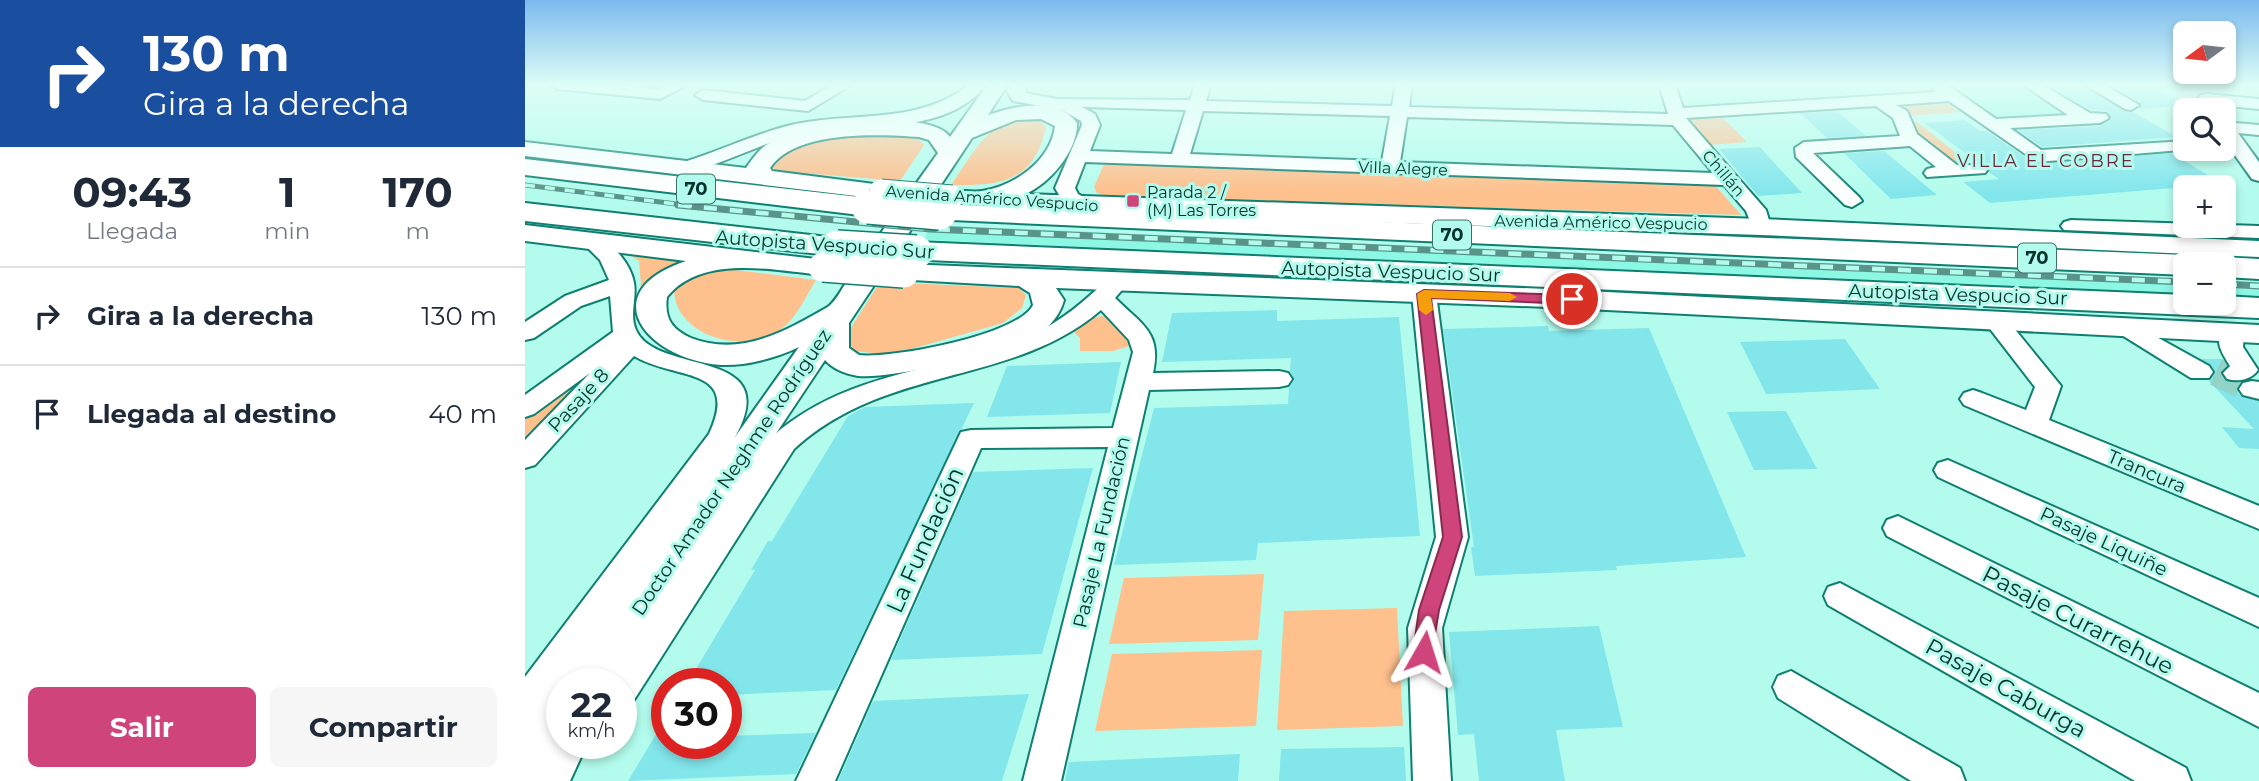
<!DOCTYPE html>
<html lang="es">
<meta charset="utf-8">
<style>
:root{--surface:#fff;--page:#f6f6f7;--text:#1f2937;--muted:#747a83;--line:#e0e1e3;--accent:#cf447a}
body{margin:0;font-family:Montserrat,sans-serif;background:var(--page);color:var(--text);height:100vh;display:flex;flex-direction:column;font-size:26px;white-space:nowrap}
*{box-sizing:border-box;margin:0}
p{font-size:23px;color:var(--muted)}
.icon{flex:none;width:38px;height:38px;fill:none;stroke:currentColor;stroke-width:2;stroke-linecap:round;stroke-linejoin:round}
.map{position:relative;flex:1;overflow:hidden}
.details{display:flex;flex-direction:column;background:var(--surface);width:525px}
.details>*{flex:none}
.top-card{background:#1a4fa0;color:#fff;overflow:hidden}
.needle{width:46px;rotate:255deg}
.buttons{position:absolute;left:1648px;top:21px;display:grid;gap:14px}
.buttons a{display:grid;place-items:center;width:63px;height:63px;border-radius:10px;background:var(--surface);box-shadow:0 4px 10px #0003;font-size:35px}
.speed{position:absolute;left:21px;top:668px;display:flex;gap:14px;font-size:35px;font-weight:700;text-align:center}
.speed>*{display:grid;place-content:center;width:91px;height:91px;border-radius:50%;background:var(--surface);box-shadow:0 4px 10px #0003;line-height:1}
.speed small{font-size:18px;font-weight:400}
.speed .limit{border:10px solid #d22;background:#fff;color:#111}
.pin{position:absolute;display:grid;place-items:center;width:60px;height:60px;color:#fff;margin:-30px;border:4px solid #fff;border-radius:50%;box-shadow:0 2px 7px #0007}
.me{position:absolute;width:77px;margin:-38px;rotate:6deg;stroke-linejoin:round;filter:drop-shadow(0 0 5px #0008)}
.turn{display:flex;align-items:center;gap:24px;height:147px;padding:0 28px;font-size:32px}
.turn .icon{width:91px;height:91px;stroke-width:2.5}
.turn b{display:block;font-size:49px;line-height:60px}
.eta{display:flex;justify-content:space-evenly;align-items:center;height:119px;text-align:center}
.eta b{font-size:42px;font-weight:700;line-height:49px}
.action{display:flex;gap:14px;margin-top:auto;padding:14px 28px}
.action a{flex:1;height:80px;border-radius:10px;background:var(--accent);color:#fff;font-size:28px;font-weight:700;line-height:80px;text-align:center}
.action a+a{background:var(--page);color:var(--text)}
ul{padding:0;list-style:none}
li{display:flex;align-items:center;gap:21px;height:98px;padding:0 28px;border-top:2px solid var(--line)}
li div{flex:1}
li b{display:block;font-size:26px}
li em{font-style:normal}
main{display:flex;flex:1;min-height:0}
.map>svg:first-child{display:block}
.built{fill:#8cf7e3}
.green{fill:#fec08d}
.building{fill:#82e6eb}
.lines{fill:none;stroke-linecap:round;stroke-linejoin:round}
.minor-tunnel{stroke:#91d4c7;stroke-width:28;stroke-dasharray:28 14;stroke-linecap:butt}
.minor-casing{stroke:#0e7f70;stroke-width:4}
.major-casing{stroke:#0e7f70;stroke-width:4}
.highway-casing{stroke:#0e7f70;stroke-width:4}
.minor{fill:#fff;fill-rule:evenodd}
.major{fill:#fff;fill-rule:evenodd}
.highway{fill:#fff;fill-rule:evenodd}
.rail-far1-casing{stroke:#5a9389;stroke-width:5}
.rail-casing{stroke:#5a9389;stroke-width:7}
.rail-far1{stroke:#b3fced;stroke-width:3.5;stroke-dasharray:10;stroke-linecap:butt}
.rail{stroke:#b3fced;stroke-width:4.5;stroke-dasharray:13;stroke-linecap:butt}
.major-bridge-far1-casing{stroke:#0e7f70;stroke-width:25;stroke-linecap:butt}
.major-bridge-casing{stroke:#0e7f70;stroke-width:32;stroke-linecap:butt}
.highway-bridge-casing{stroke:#0e7f70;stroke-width:36;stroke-linecap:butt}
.major-bridge-far1{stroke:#fff;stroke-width:23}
.major-bridge{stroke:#fff;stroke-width:29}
.highway-bridge{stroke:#fff;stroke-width:33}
.route{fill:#cf447a;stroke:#872c4f;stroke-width:2}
.slow{fill:#f59e0b}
.poi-dot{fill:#cf447a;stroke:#b3fced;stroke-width:2.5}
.labels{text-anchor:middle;stroke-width:6;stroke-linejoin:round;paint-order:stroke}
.far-street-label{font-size:16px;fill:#08332d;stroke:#b3fced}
.far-poi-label{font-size:16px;fill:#08332d;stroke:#b3fced;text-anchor:start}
.far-neighbourhood-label{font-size:18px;letter-spacing:2px;fill:#6c2841;stroke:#b3fced}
.shield{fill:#b3fced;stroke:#3b6f67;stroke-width:2}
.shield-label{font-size:18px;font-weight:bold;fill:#08332d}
.street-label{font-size:19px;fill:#08332d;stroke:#b3fced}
.near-street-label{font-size:23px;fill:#08332d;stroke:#b3fced}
</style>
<main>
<section class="details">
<div class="top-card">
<div class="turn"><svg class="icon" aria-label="right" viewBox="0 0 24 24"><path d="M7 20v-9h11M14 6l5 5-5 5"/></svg><div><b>130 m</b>Gira a la derecha</div></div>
</div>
<div class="eta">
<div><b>09:43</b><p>Llegada</p></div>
<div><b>1</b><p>min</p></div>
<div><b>170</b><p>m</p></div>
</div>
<ul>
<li><svg class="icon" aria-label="right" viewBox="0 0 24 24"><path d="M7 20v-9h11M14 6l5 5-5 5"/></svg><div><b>Gira a la derecha</b></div><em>130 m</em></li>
<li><svg class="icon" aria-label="arrive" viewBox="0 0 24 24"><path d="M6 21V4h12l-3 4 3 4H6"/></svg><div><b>Llegada al destino</b></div><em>40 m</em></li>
</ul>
<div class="action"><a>Salir</a><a>Compartir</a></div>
</section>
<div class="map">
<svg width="1734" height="781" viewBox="0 0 1734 781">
<rect width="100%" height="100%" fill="#b3fced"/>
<path class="built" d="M1157,84H1396L1403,89L1166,106Z
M1422,84H1500L1547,114L1470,117Z
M407,225L1661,279V294L398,240Z
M1699,281L1734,282V297L1699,296Z"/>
<path class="green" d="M1416,99L1435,112L1381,116L1363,102Z
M1197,117L1222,142L1183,145L1161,119Z
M493,118L513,119L521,127C509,182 476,186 426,185C445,158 459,127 493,118Z
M1392,122L1445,164L1427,165L1389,136L1385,123Z
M356,134L391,136L399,145L375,181L252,171L244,164L249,155L300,137Z
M580,162L1188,183L1216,215L583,197L572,193L569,187Z
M102,253L170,261L111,301L116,285L114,261Z
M186,267L291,280C282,294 273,315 260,326C227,357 150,339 149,290L166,274Z
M355,282L494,288L501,295L497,308L478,323L386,349L358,354L330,351L320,337Z
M576,316L587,317L608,345L588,351H555V338L547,330L560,320Z
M81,358L0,441V416Z
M739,574L733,640L584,644L599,578Z
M872,608L878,726L752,730L759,611Z
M737,650L731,726L570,731L587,654Z"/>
<path class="building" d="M1520,84H1557L1599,111L1608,112L1652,137L1517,147L1493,130L1575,126L1587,119L1581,111L1566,110Z
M1582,84H1621L1662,106L1613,109L1615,103Z
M1312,111L1341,136L1302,138L1275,113Z
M1440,120L1455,131H1462L1512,165L1646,153L1703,187H1661L1465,203L1438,182L1474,179L1464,172L1462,163L1452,162L1400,123Z
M1235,147L1252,166L1277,193L1233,196L1194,149Z
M1359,151L1412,195L1366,199L1319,153Z
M752,310V321L874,317L895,536L733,543L731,560L589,565L629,408L763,404L764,387L769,380L765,371L766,358L637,362L647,313Z
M1023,326L1024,331L1124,328L1221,557L1091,566L1092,570L950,576L946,547H949L918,329Z
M1320,339L1355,389L1241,394L1215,342Z
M1676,359H1698L1702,366L1695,373L1700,380L1715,383L1712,390L1716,396L1734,401V449L1714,448L1697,427L1729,429L1684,381L1690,371Z
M596,362L585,413L462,417L482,366Z
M449,403L311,690L201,695V684H162L230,570H226L243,541H247L323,416L340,407Z
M1261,411L1292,469L1229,470L1202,412Z
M568,468L517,654L366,660L448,472Z
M1074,626L1098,727L1031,730L1040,781H954L949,734L933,735L924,632Z
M504,694L477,781H313L348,701Z
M142,716V744H201V736L291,733L271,774L103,781Z
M879,747L881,781H754L756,749Z
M715,754L713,781H540L544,762Z"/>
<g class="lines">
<path class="minor-tunnel" d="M1691,372L1727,389"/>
<defs>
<path id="minor" d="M24,84H78L133,89L144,84H164L135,99L32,89Z
M309,84H328L283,111L178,100L170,95L178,90L280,101Z
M445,84H462C418,140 330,120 269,135C233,145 199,163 163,173L156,175L146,169L149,165C189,154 226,135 266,125C327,111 393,126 445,84Z
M486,84H502L500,93L532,99L665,100L670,84H686L681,101L867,106L871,84H887L884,107L1143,114L1134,84H1150L1158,108L1411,92L1407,87L1409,84H1421L1471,119L1543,115L1497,84H1516L1565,113L1581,114L1584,118L1575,123L1485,128L1516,150L1661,141V149H1668L1512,162L1424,101L1371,105L1382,111L1392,134L1432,165H1460L1463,169L1460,173L1402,177L1399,173L1402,169L1411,167L1385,146L1288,153L1334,197L1337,201L1327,207L1320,205L1271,157L1270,148L1279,142L1375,136L1368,118L1351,106L1161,118L1241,210L1246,227L1236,233L1229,231L1221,211L1199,185L560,162L550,188L553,194L573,205L563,211L538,202L530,188L557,125L556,121L537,110L488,101L482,91ZM557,107H559L661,110L647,154L565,151L575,125L570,114ZM678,111L865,116L857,161L665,154ZM882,117L1148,125L1188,173L875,162Z
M1559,84H1578L1614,105L1606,110L1600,109Z
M1681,94L1734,99V109L1675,103L1673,99L1675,95Z
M1699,122L1734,125V135L1713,133L1734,162V181L1727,179L1699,140Z
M1546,220L1734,226V238L1539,230L1536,226L1539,222Z
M68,236C86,240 106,264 109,283C112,297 104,315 111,330C132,378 267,344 206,444L13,718L0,722V677L184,434C216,365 151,381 109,356L10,465L0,468V440L65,373L9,414L0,417V395L88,332L85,296L56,306L9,338L0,340V322L40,296L84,280L75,260L57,242Z
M592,276L603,283L590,298C617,325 637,332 628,373L754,371L763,373L767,379L763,385L754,387L624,390L536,781H498L583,447L456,448L310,781H271L436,432L446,430L588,428L608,352L604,340L576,310C486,387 362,364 269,449L109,700L96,705V684H80L83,678L249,435C326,369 418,373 506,335C536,322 561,300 584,278Z
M899,287L907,289L911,294L943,537L917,628L926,781H888L883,628L911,537L887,294L891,289Z
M1471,314L1479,316L1536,386L1524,420L1734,506V529L1439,405L1435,399L1439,393L1448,390L1457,393L1501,410L1510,387L1459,321L1463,316Z
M1601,320L1684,366L1688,372L1684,378H1666L1592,332L1589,327L1592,322Z
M1707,326L1716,328L1719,333L1718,347L1733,370C1726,380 1713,382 1702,379L1698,373L1705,366C1697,353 1689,342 1698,328Z
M1727,381L1734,382V399L1718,395L1714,389L1718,383Z
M1423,460L1734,598V627L1413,477L1409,470L1413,463Z
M1373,516L1734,693V727L1362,536L1358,528L1362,520Z
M1315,583L1661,768L1666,781H1610L1303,605L1299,596L1303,587Z
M1266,671L1435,768L1440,781H1386L1253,698L1248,687L1253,676Z"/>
<path id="major" d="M463,84H483L463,115C489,106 533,96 552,123C553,151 524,184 500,194L1236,219L1734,241V257L1236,235L563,213L418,202L414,197L418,192C431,188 444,193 457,191C489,186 526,161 530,126L516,119L491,120L447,138L324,323V348L334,355C366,359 494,335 508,305L505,293L494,286L369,279L365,273L369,267L379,264L1022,289L1734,325V343L1022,307L531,288L539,300C536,312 528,323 518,331C491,350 367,380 333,376C321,374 308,369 300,360L106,651L79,684H37V744H62L45,781H0V711L21,688L30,685L36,670L76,625L274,347C251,358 222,366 196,365C123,360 66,293 161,261L0,241V225L308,261L312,267L308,273L298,275C251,271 177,253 142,297C139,318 147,330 166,338C215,357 259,332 301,308C311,303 319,284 326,275C355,234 384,194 413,153L404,140L394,137C354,134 270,130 245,168L247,171L365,186L369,191L365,196L356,199L0,156V142L221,168C230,155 237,145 252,139C283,125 404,107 425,137Z"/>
<path id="highway" d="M0,159L343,198L354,201L358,207L354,213L343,216L0,175Z
M0,203L312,238L323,240L328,247L323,254L312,256L0,221Z
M415,204L1661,255L1672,258L1677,264H1661V275L404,219L400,213L404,207Z
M391,242L1661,295V303H1699V296L1734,298V318L380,259L375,252L380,245Z
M1699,257L1734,259V279L1699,277V264H1685L1687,260Z"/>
</defs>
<use href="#minor" class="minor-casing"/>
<use href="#major" class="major-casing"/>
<use href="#highway" class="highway-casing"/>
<use href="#minor" class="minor"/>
<use href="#major" class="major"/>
<use href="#highway" class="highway"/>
<defs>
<path id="rail-far1" d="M0,185L167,206"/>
<path id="rail" d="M153,205L405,229L1661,282
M1699,284L1734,286"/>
</defs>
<use href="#rail-far1" class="rail-far1-casing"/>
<use href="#rail" class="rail-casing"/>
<use href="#rail-far1" class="rail-far1"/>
<use href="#rail" class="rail"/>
<defs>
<path id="major-bridge-far1" d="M356,191L427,197"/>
<path id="major-bridge" d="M298,267L379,273"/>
<path id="highway-bridge" d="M343,207L415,213
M312,247L391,252"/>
</defs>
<use href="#major-bridge-far1" class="major-bridge-far1-casing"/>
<use href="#major-bridge" class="major-bridge-casing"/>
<use href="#highway-bridge" class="highway-bridge-casing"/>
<use href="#major-bridge-far1" class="major-bridge-far1"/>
<use href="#major-bridge" class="major-bridge"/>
<use href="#highway-bridge" class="highway-bridge"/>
</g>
<linearGradient id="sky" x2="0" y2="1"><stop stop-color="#7bbaee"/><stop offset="0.44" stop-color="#ddfef7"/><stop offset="1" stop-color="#ddfef7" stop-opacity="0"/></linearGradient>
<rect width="1734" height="193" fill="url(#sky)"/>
<path class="route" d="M899,290L1047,295L1054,299L1047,304L906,298L937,537L914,610L906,658L899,661L891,658L888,652L894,610L918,537L892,294Z"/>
<path class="slow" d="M899,290L985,293L992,297L985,301L906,298L908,310L901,315L894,310L892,294Z"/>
<rect class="poi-dot" x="601" y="194" width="14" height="14" rx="3.5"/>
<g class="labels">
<g class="far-street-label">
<text transform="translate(878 168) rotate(2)" y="6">Villa Alegre</text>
<text transform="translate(1199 173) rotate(49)" y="6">Chillán</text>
<text transform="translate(467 198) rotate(4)" y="6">Avenida Américo Vespucio</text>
<text transform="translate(1076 222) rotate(1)" y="6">Avenida Américo Vespucio</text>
</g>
<g class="far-poi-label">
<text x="622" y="198">Parada 2 /<tspan x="622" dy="18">(M) Las Torres</tspan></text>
</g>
<g class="far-neighbourhood-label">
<text x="1521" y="167">VILLA EL COBRE</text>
</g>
<g class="shield">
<rect x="152" y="174.5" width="38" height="29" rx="5"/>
<rect x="908" y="220.5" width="38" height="29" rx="5"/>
<rect x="1493" y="243.5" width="38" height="29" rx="5"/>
</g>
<g class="shield-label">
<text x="171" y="195">70</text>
<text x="927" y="241">70</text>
<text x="1512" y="264">70</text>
</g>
<g class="street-label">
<text transform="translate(300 244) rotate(4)" y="7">Autopista Vespucio Sur</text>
<text transform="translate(866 271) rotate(2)" y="7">Autopista Vespucio Sur</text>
<text transform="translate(1433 294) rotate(2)" y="7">Autopista Vespucio Sur</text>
<text transform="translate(53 400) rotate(-47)" y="7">Pasaje 8</text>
<text transform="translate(1622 471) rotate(23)" y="7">Trancura</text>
<text transform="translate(206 472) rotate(-56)" y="7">Doctor Amador Neghme Rodríguez</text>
<text transform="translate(576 532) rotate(-77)" y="7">Pasaje La Fundación</text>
<text transform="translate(1579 541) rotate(25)" y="7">Pasaje Liquiñe</text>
</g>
<g class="near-street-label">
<text transform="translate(400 540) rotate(-66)" y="8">La Fundación</text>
<text transform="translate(1553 620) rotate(27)" y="8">Pasaje Curarrehue</text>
<text transform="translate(1481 688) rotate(29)" y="8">Pasaje Caburga</text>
</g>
</g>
</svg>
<div class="buttons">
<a><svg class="needle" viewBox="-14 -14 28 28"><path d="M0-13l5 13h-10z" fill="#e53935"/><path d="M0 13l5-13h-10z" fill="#747a83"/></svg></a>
<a><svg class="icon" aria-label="search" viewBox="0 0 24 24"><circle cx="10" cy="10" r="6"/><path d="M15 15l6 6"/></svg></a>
<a>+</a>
<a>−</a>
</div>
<div class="speed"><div>22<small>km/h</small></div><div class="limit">30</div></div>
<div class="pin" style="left:1047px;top:299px;background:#d93025"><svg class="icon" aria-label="arrive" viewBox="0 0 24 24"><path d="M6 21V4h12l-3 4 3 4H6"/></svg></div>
<svg class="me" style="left:899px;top:652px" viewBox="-20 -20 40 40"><path d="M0-17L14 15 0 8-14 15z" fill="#cf447a" stroke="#fff" stroke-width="4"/></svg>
</div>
</main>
